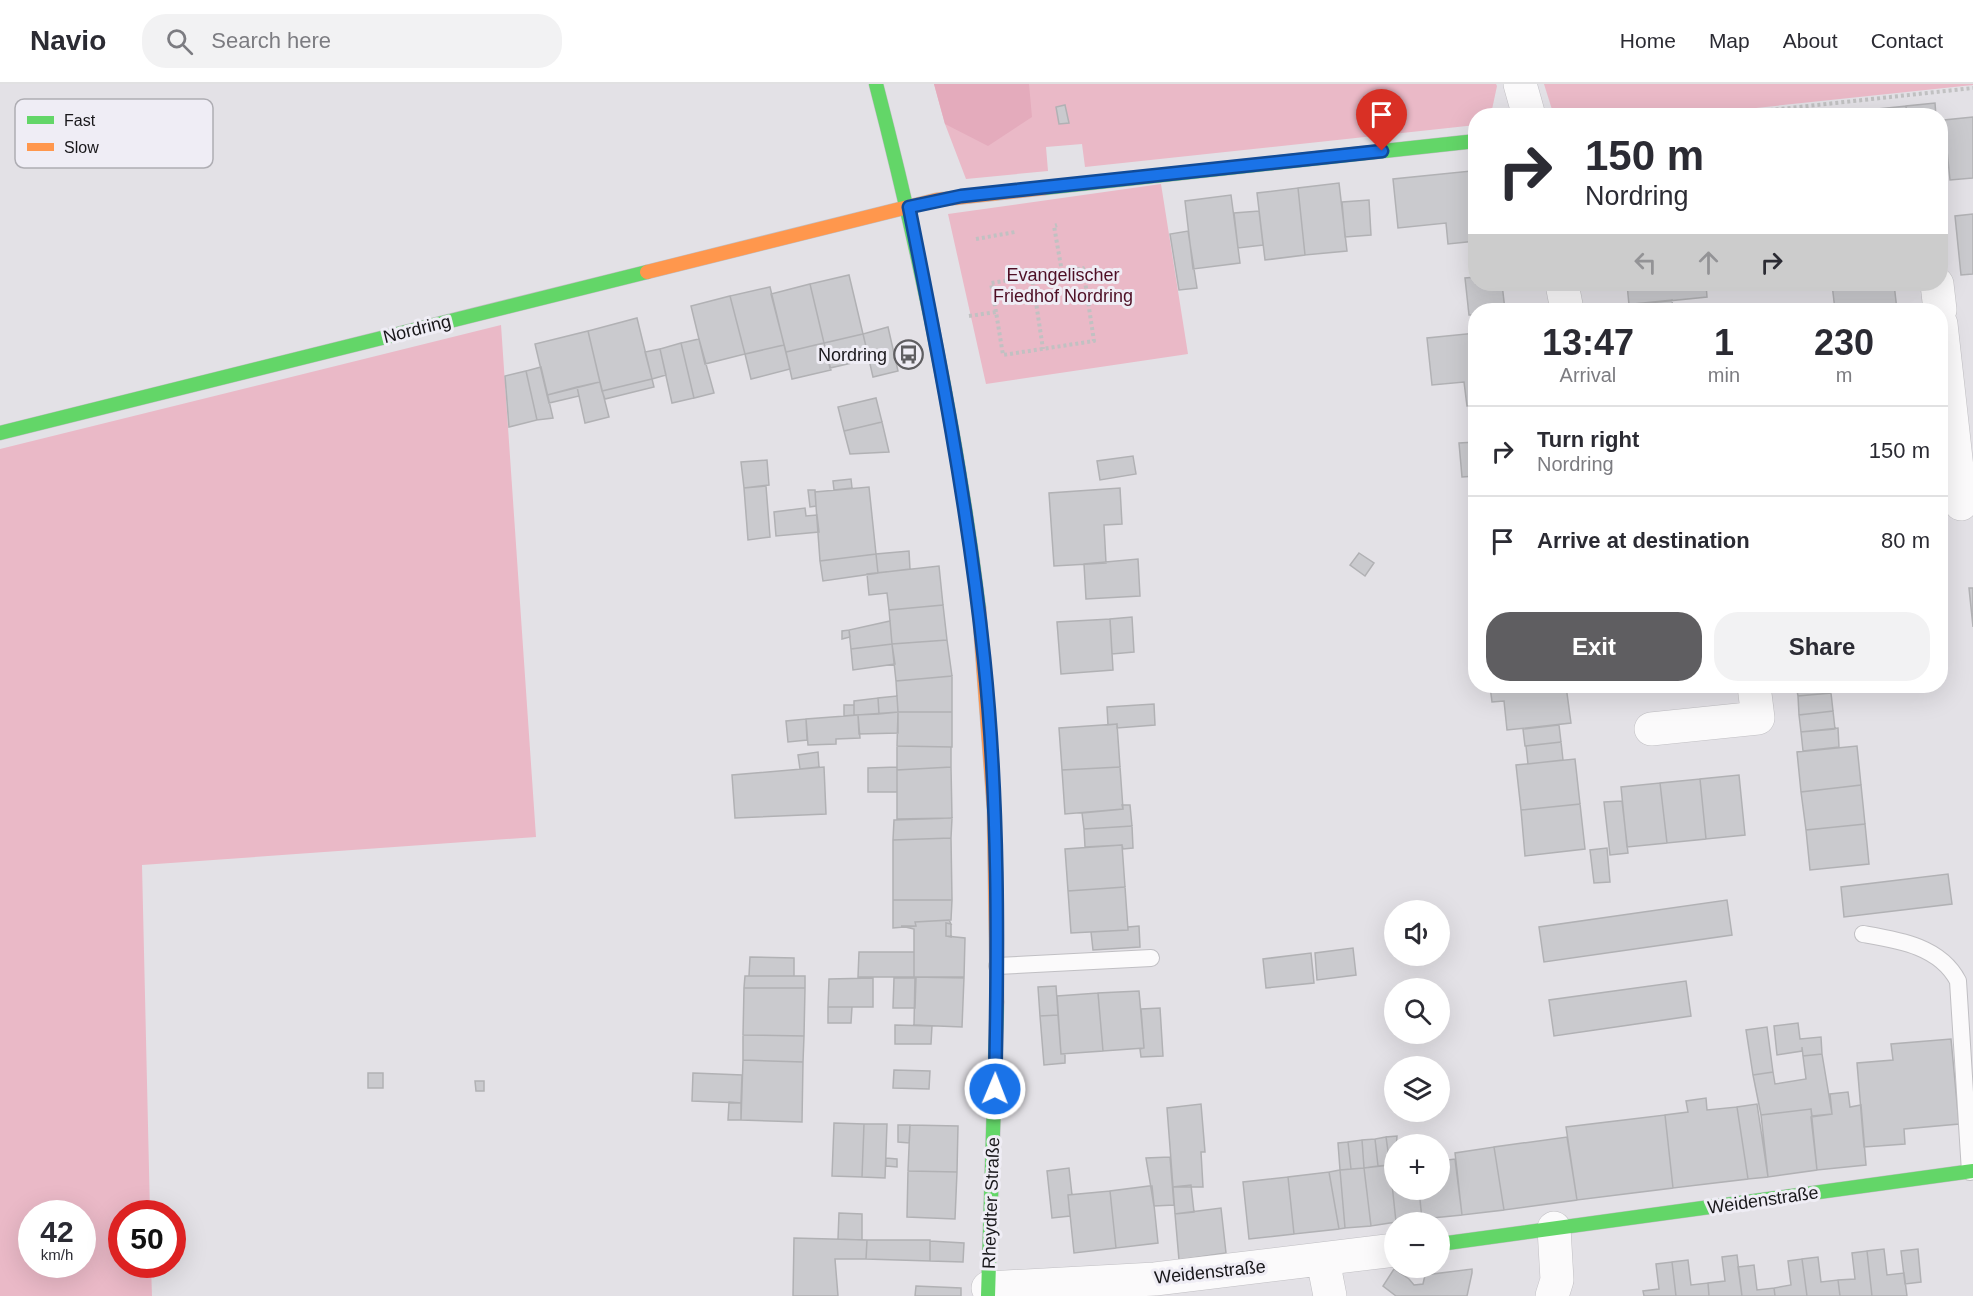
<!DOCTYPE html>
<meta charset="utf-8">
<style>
:root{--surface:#fff;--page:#f2f2f3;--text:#2b2b33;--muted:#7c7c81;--line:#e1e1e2;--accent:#5f5e61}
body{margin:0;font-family:Arial,sans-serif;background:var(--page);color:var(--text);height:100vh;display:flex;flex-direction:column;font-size:22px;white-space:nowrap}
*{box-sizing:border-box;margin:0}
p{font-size:20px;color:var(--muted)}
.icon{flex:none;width:33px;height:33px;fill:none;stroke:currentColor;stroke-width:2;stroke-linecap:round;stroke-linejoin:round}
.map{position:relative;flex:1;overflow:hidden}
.sheet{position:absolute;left:1468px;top:219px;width:480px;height:390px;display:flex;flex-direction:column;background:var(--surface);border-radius:24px;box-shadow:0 6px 24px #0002}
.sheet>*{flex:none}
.top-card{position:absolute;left:1468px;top:24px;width:480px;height:183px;border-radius:24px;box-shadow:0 6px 24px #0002;background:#fff;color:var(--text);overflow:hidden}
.fabs{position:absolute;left:1384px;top:816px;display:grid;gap:12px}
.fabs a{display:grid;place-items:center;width:66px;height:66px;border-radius:50%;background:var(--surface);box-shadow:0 6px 24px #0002;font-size:30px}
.speed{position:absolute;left:18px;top:1116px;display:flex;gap:12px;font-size:30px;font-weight:700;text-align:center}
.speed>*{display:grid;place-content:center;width:78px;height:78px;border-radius:50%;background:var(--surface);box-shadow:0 6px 24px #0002;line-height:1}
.speed small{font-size:15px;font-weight:400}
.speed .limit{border:9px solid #d22;background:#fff;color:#111}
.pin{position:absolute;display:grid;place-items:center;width:51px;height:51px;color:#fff;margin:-62px -26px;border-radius:50% 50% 50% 0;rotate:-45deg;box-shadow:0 0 6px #0007}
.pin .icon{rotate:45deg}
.me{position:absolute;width:66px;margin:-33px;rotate:1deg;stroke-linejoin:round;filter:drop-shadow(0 0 4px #0008)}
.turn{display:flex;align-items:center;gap:21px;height:126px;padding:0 18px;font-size:27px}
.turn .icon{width:78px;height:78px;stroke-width:2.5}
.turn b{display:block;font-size:42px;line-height:51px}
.lanes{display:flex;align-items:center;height:57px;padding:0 18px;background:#0003;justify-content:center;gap:30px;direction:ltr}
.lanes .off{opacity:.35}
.eta{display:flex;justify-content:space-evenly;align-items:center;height:102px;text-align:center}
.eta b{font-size:36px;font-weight:600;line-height:42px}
.button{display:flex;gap:12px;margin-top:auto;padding:12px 18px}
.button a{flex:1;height:69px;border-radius:24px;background:var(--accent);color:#fff;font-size:24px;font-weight:600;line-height:69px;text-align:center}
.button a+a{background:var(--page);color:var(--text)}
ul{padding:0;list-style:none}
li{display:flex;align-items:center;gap:18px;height:90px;padding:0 18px;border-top:2px solid var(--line)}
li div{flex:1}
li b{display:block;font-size:22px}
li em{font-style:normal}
header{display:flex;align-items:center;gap:36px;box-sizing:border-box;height:84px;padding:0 30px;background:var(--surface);border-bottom:2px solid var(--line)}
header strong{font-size:28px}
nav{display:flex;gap:33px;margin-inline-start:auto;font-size:21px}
.search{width:420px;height:54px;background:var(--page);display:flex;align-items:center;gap:15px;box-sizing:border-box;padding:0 21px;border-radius:24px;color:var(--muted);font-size:22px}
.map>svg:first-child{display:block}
.green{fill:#eab9c7;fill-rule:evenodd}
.forest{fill:#e4abbc}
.building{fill:#cacace;stroke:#b1b1b4;stroke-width:1.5}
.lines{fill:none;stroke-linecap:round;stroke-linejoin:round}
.lane-casing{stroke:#c0bfc3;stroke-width:18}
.street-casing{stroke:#c0bfc3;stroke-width:34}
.fast-casing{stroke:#c0bfc3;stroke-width:15}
.slow-casing{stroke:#c0bfc3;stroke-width:15}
.path{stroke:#c1c1c2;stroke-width:4;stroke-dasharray:3 3;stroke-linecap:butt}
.lane{stroke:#fbfafb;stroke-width:16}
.street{stroke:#fbfafb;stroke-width:33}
.fast{stroke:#63d668;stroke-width:14}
.slow{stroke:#ff974d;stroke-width:14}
.route-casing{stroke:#114b97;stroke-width:15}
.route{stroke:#1a73e8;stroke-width:10}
.labels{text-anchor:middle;stroke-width:6;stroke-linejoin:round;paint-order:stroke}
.park-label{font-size:18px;fill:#4e0f25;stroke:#efedf5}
.street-label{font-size:18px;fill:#18171a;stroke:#efedf5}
.poi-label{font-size:18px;fill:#18171a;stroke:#efedf5;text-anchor:end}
.key{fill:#efedf5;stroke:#aeadb3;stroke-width:1.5}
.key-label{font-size:16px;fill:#18171a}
</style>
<header>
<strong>Navio</strong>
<div class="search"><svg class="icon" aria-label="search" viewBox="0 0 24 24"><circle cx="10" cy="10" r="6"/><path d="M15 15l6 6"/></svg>Search here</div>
<nav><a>Home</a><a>Map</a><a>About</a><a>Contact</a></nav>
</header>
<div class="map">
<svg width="1973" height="1212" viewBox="0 0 1973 1212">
<rect width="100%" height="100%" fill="#e3e1e6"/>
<path class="green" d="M934,0H1496L1497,2L1491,30L1476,32V41L1085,83L1082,60L1046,63L1048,87L966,95L945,40Z
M1544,0H1973V1L1689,31L1554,32Z
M1161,100L1188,270L986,300L948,130Z
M501,241L536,753L142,781L150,1129L122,1130V1180L151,1181L152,1212H0V365ZM32,1130H82V1180H32Z"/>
<path class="forest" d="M934,0H1029L1032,33L988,62L945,40Z"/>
<path class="building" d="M1935,19L1936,32H1907L1906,22Z
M1065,21L1069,39L1059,40L1056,23Z
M1906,22L1907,32H1848V28Z
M1848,28V32H1812Z
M1973,33V94L1950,96L1944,36Z
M1471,87L1476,157L1448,160L1446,139L1398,144L1393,95Z
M1339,99L1347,167L1305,171L1298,104Z
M1298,104L1305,171L1265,176L1257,109Z
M1231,111L1240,179L1193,185L1185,117Z
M1369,116L1371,151L1345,153L1342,118Z
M1259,127L1263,161L1238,164L1234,129Z
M1973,130V190L1961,191L1955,132Z
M1188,147L1197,204L1179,206L1170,150Z
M849,191L863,250L824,259L810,200Z
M1476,193V200H1502L1505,226H1476V231H1469L1465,194Z
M810,200L824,259L786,268L771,210Z
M1627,200H1706L1707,213L1629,221Z
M1832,200H1894L1897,226H1835Z
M770,203L784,261L745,270L730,212Z
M730,212L745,270L705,280L691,222Z
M1672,216L1673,226H1635L1634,220Z
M637,234L652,295L602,307L588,247Z
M888,243L898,287L873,293L863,250Z
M588,247L600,298L547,311L535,260Z
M1476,249V321L1467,322L1464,298L1432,301L1427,254Z
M863,250L869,275L830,284L824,259Z
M699,255L714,309L694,314L681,259Z
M681,259L694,314L672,319L660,265Z
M824,259L831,286L792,295L786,268Z
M784,261L790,285L751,295L745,270Z
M660,265L666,291L652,295L645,268Z
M541,283L553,334L537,336L526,287Z
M526,287L537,336L509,343L505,292Z
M652,295L654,303L605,315L602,307Z
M600,298L609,333L585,339L577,303Z
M577,303L579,312L549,319L547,311Z
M876,314L882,338L844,347L838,323Z
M882,338L889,368L850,370L844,347Z
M1476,358V392L1462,393L1459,359Z
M1133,372L1136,390L1100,396L1097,377Z
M767,376L769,401L744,404L741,378Z
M851,395L852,404L834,406L833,397Z
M766,402L770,453L748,456L744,404Z
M869,403L876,470L820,477L815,408Z
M1120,404L1122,440L1104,441L1106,479L1054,482L1049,409Z
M808,406H815L816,422L810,423Z
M805,424L806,432L817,431L819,448L776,452L774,428Z
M909,467L910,485L878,489L876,470Z
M1359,469L1374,479L1365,492L1350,481Z
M876,470L878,489L823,497L820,477Z
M1138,475L1140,512L1086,515L1084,480Z
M939,482L943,521L889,526L887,509L869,511L867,490Z
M1969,504H1973V543Z
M943,521L947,556L892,560L889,526Z
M1132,533L1134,568L1112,570L1110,535Z
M1110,535L1113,586L1061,590L1057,538Z
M890,537L892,560L851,565L849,546Z
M849,546L850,553L842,555V547Z
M947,556L952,592L896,597L892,560Z
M892,560L895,580L853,586L851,565Z
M952,592V628H898L896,597Z
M1490,602H1566L1571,639L1507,646L1504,617L1492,618Z
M1796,602H1830L1831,609L1798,612Z
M1831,609L1833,627L1799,631L1798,612Z
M897,612L898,628L879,630L878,614Z
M878,614L879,630L854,631V617Z
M1154,620L1155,641L1117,644V640L1108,641L1107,623Z
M844,621H854V631L844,632Z
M1833,627L1835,645L1801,648L1799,631Z
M898,628V649L859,650L858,631Z
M898,628H952V663L897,662Z
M858,631L860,654L836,655V660L808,661L806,635Z
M806,635L807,656L788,658L786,637Z
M1117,640L1120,683L1062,686L1059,644Z
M1559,641L1561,658L1525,662L1523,645Z
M1838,644L1839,663L1803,667L1801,648Z
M1561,658L1563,676L1528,680L1526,662Z
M897,662L951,663V683L897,686Z
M1857,662L1861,701L1801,708L1797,668Z
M818,668L819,683L800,685L798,671Z
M1575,675L1580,720L1521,726L1516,681Z
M824,683L826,730L735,734L732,691Z
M897,683V708H868V684Z
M951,683L952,734L897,735V686Z
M1120,683L1123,725L1065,730L1062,686Z
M1739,691L1745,751L1706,755L1700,695Z
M1700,695L1706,755L1667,759L1660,699Z
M1660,699L1667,759L1627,763L1621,703Z
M1861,701L1865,740L1806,746L1801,708Z
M1622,717L1628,769L1610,771L1604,718Z
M1580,720L1585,765L1525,772L1521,726Z
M1122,721H1130L1132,742L1084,745L1082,729L1123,725Z
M952,734L951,754L893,756L894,736Z
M1865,740L1869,780L1810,786L1806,746Z
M1132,742L1133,764L1123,765L1122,761L1085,763L1084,745Z
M951,754L952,816H893V756Z
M1122,761L1125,803L1068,807L1065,765Z
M1607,764L1610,798L1594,799L1590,766Z
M1948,790L1952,820L1844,833L1841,803Z
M1125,803L1128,846L1071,849L1068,807Z
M893,816H952L951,836L915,838L916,842L893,844Z
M1727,816L1732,851L1544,878L1539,843Z
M949,836L951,840L946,839V852L965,854L964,894L914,893V845L901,842H916L915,838Z
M946,839L951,840V853L946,852Z
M1139,842L1140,863L1093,866L1091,848L1128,846V843Z
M1353,864L1356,891L1317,896L1315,869Z
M859,868H914V893H858Z
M1311,869L1314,899L1266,904L1263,875Z
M750,873L794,874V892H749Z
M745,892H805V904H744Z
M915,893H964L962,943L914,941Z
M873,894V923H828L829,895Z
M894,894H916L915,924H893Z
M1686,897L1691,932L1554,952L1549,916Z
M1056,902L1058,931L1040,932L1038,903Z
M744,904H805L804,952L743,951Z
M1139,907L1144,964L1103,967L1098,909Z
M1098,909L1103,967L1061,970L1057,912Z
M828,923H852L851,939H828Z
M1160,924L1163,972L1141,973L1140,965L1144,964L1141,925Z
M1058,931L1061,970H1065V979L1044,981L1040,932Z
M1798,939L1800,955L1821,953L1822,970L1803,972L1802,963V967L1777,971L1774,942Z
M895,941L932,942L931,960H895Z
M1767,943L1773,988L1753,991L1746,946Z
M743,951L804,952L803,978L743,976Z
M1951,955L1959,1040L1904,1045L1905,1060L1864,1063L1857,979L1893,976L1891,960Z
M1822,970L1832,1030L1812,1032L1811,1025L1761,1031L1753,991L1773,988L1775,1000L1806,995L1803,972Z
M743,976L803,978L802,1038L741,1036Z
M894,986L930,987L929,1005L893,1004Z
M368,989H383V1004H368Z
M693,989L742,991L741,1019L692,1017Z
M475,997H484V1007H476Z
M1848,1008L1850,1023L1861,1021L1866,1081L1817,1086L1811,1033L1832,1030L1830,1010Z
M1706,1014L1707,1026L1737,1023L1748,1095L1673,1104L1665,1031L1688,1028L1686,1017Z
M729,1018L741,1019V1036H728Z
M1201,1020L1205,1068H1201L1203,1103H1173L1167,1024Z
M1757,1020L1768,1093L1748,1095L1737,1023Z
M1811,1025L1817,1086L1768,1093L1761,1031Z
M1665,1031L1673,1104L1577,1116L1566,1043Z
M834,1039L864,1040L862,1093L832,1092Z
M864,1040H887L885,1094L862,1093Z
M898,1041H910L909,1059L898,1058Z
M910,1041L958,1042L957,1088L908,1087Z
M1397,1052L1395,1081H1390L1386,1053Z
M1386,1053L1390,1081L1378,1082L1375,1055Z
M1567,1053L1577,1116L1504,1126L1494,1063Z
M1375,1055L1378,1082L1364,1084L1362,1056Z
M1362,1056L1364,1084L1351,1085L1348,1058Z
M1348,1058L1351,1085L1340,1086L1338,1059Z
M1494,1063L1504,1126L1462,1131L1455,1069Z
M1170,1073L1174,1121L1154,1122L1146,1074Z
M886,1074L897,1075V1083L886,1082Z
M1455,1075L1462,1131L1422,1135L1419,1106H1440V1077Z
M1390,1081H1395V1106H1419L1422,1135L1396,1138Z
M1390,1081L1396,1138L1371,1142L1364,1084Z
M1069,1084L1072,1111H1068L1070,1132L1052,1134L1047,1087Z
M1364,1084L1371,1142L1345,1144L1340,1086Z
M1340,1086L1345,1144L1339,1145L1329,1088Z
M908,1087L957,1088L955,1135L907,1133Z
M1329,1088L1339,1145L1294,1150L1288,1093Z
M1288,1093L1294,1150L1249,1155L1243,1098Z
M1191,1101L1194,1128L1175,1130L1173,1103Z
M1149,1102H1152L1158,1159L1116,1164L1110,1107Z
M1110,1107L1116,1164L1074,1169L1068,1111Z
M1221,1124L1226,1169L1179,1176L1175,1130Z
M839,1129L862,1130V1156L838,1155Z
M794,1154L867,1156L866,1175H835L838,1212H793Z
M867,1156H930V1177L866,1175Z
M930,1157L964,1159L963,1178L930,1177Z
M1884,1165L1887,1191L1904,1189L1907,1212H1872L1867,1167Z
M1918,1165L1921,1198L1905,1200L1901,1167Z
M1867,1167L1872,1212H1840L1838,1196L1855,1195L1852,1169Z
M1737,1171L1742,1212H1709L1708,1199L1725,1197L1722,1173Z
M1818,1173L1821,1198L1838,1196L1840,1212H1807L1802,1175Z
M1802,1175L1807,1212H1775L1774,1204L1791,1201L1788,1177Z
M1688,1176L1691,1201L1708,1199L1709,1212H1676L1672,1178Z
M1672,1178L1676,1212H1644L1643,1207L1659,1205L1656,1180Z
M1754,1181L1757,1206L1774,1204L1775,1212H1742L1738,1183Z
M1394,1185L1409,1195L1414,1201L1423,1200L1425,1191L1472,1185V1189L1467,1212H1396L1383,1202Z
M916,1202L961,1204V1212H915Z"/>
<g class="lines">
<defs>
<path id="lane" d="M1863,850C1898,856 1940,862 1958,897L1970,1088
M997,882L1151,874"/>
<path id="street" d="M1520,0L1529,32
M1562,200L1567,226
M1937,200L1940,226
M1941,240L1961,420
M1651,645L1758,634L1754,602
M1323,1176L1330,1212
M988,1204L1155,1195L1395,1166
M1552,1212L1557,1196L1554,1144"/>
<path id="fast" d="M876,0C921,173 957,347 979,525
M1044,104L1476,57
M0,349L647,188
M1440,1160L1973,1087
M988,1212L997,918"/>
<path id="slow" d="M647,188L936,116L1044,104
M979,525L994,725L997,918"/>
</defs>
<use href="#lane" class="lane-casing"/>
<use href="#street" class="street-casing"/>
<use href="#fast" class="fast-casing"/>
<use href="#slow" class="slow-casing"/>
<path class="path" d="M1716,32L1973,4
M976,155L1015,148
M1032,192L1043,265
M996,228L991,199L1062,188
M969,232L996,228L1003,271L1094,257L1083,184L1062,188L1054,142L1057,141"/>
<use href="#lane" class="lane"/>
<use href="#street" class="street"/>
<use href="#fast" class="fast"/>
<use href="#slow" class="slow"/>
</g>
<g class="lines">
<defs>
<path id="route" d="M995,1005C998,862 999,717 984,574C968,422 939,272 909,123L961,112L1382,67"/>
</defs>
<use href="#route" class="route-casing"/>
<use href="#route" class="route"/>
</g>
<defs>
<symbol id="bus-ring" viewBox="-11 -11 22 22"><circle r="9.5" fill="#efedf5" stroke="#5f5e61" stroke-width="1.5"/><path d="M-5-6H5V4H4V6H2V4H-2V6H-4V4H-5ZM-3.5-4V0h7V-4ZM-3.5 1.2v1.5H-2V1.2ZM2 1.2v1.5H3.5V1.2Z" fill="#5f5e61"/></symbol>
</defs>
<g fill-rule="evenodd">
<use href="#bus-ring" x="892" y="254" width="33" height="33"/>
</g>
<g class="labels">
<g class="park-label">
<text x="1063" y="197">Evangelischer<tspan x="1063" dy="21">Friedhof Nordring</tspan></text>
</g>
<g class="street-label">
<text transform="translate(417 245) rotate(-14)" y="6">Nordring</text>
<text transform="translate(1763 1116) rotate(-8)" y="6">Weidenstraße</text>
<text transform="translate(991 1119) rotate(-88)" y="6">Rheydter Straße</text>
<text transform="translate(1210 1188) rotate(-6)" y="6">Weidenstraße</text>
</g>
<g class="poi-label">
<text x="887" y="277">Nordring</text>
</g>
</g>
<rect x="15" y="15" width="198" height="69" rx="9" class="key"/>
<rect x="27" y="32" width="27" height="8" fill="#63d668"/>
<rect x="27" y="59" width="27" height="8" fill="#ff974d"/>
<g class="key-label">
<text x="64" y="42">Fast</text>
<text x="64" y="69">Slow</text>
</g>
</svg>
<div class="fabs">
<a><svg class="icon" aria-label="sound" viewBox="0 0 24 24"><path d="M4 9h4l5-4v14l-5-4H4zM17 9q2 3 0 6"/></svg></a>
<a><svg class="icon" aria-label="search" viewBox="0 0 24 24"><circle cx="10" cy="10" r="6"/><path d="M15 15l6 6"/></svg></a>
<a><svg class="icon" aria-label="layers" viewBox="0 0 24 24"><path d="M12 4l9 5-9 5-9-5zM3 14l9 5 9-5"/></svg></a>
<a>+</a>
<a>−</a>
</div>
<div class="speed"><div>42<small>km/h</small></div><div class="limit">50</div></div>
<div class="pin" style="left:1382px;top:67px;background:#d93025"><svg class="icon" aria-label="arrive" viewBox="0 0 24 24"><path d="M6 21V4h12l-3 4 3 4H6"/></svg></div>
<svg class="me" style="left:995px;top:1005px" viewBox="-20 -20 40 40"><circle r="17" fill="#1a73e8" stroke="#fff" stroke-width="3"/><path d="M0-11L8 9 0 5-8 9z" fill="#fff"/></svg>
<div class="top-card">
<div class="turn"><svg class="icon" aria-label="right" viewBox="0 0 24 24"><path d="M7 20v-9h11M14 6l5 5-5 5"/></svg><div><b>150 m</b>Nordring</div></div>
<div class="lanes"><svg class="icon off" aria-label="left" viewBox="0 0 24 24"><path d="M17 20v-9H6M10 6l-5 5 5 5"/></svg><svg class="icon off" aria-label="ahead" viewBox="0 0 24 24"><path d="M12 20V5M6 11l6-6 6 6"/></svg><svg class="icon" aria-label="right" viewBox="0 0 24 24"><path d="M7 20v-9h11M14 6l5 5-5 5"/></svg></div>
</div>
<section class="sheet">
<div class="eta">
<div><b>13:47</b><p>Arrival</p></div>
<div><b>1</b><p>min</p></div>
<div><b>230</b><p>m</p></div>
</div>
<ul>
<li><svg class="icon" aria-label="right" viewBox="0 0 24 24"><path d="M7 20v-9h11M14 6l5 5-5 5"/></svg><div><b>Turn right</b><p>Nordring</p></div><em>150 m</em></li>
<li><svg class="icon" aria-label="arrive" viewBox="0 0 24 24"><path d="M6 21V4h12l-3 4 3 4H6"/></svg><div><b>Arrive at destination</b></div><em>80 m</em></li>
</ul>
<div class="button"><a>Exit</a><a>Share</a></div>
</section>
</div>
